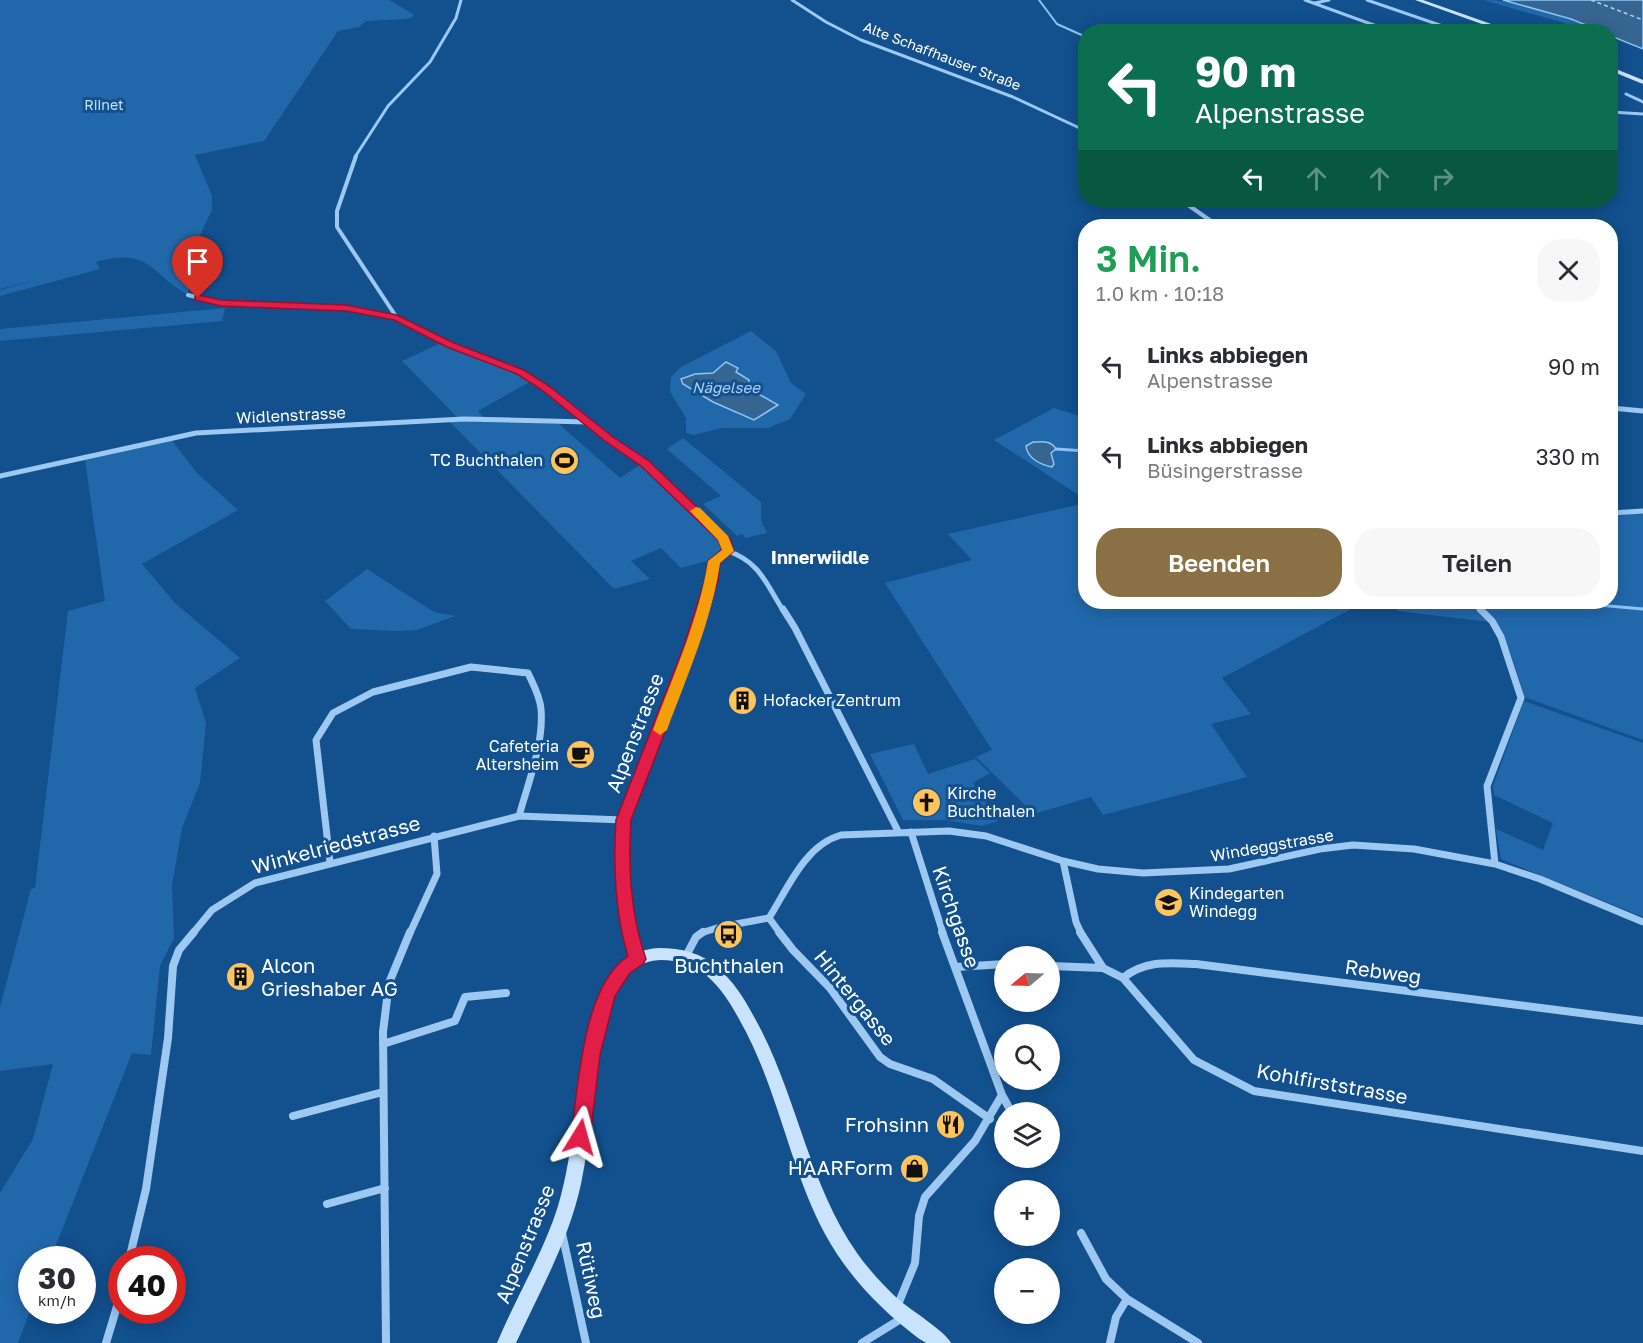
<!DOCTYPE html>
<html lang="de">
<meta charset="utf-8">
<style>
:root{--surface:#fff;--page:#f7f7f7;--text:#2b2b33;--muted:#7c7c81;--accent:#8a7045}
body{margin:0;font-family:"Golos Text",sans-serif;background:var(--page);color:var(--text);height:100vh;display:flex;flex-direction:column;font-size:22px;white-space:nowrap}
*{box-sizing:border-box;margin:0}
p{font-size:20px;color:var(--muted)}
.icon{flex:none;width:33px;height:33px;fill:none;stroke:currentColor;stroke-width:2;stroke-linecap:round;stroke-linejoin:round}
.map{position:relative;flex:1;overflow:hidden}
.panel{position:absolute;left:1078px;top:219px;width:540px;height:390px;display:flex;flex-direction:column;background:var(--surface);border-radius:24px;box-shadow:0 3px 15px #0003}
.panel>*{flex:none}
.top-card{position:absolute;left:1078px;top:24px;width:540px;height:183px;border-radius:24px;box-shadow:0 3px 15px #0003;background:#0b6e4f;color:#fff;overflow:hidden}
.needle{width:39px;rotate:251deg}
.fabs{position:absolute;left:994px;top:946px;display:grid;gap:12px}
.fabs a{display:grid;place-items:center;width:66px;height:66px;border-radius:50%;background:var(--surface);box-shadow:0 3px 15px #0003;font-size:30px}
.speed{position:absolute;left:18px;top:1246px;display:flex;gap:12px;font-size:30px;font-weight:700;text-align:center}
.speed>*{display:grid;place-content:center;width:78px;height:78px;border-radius:50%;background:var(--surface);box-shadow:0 3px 15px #0003;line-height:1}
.speed small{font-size:15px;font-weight:400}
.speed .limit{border:9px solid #d22;background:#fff;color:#111}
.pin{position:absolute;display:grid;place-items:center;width:51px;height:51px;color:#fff;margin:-62px -26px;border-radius:50% 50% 50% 0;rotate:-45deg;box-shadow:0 0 6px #0007}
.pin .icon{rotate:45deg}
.me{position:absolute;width:66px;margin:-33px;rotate:8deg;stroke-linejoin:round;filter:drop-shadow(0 0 4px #0008)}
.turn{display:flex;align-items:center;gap:21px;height:126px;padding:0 18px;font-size:27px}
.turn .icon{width:78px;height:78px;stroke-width:2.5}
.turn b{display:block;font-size:42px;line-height:51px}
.lanes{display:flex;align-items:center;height:57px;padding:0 18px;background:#0003;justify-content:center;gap:30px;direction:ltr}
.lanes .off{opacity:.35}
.round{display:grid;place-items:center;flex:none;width:63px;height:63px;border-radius:24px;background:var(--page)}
.headline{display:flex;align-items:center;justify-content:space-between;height:102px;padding:0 18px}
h1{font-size:36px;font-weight:600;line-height:45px;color:#1e9e55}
.button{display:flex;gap:12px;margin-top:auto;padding:12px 18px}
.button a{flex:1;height:69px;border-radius:24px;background:var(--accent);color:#fff;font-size:24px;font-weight:600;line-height:69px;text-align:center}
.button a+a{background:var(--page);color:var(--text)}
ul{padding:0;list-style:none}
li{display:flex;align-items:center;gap:18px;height:90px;padding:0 18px}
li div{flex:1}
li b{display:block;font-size:22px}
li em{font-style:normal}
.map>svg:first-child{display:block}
.green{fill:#2168ab;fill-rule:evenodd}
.water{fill:#376592;stroke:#8dc4f5;stroke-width:1.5}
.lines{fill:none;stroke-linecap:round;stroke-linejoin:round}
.stream-far1{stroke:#8dc4f5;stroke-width:2}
.stream{stroke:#8dc4f5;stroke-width:3}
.ferry{stroke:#a7d2f8;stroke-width:1.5;stroke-dasharray:4 3;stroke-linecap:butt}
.street-far4{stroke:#9cc8f1;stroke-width:3}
.street-far3{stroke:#9cc8f1;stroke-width:4}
.street-far2{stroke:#9cc8f1;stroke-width:5}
.street-far1{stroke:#9cc8f1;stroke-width:7}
.street{stroke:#9cc8f1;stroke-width:8}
.secondary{fill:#cae3fc;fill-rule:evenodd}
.route{fill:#e11d48;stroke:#92132f;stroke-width:1.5}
.slow{fill:#f59e0b}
.labels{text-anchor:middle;stroke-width:6;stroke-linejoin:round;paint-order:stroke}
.far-street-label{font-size:14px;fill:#fff;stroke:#12508e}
.far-park-label{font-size:14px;fill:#c3e1fc;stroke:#12508e}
.far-water-label{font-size:15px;font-style:italic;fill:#a7d2f8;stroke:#12508e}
.street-label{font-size:16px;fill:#fff;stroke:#12508e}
.poi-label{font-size:16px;fill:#fff;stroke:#12508e;text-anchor:start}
.neighbourhood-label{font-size:18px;font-weight:bold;fill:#fff;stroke:#12508e}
.near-street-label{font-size:20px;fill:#fff;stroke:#12508e}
.near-poi-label{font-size:20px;fill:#fff;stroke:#12508e;text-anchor:end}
</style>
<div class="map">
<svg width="1643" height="1343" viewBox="0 0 1643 1343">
<rect width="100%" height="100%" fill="#12508e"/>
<path class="green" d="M0,0H389L413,14V17L406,19L366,21L359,27L338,31L264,141L195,155L212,196V210L194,248L188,295C149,273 151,247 96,262L100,269L0,296V290L41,279L0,289Z
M1483,0C1523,0 1565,16 1601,31H1585L1561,22Z
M225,308L222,321L0,341V329Z
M751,331L776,351L791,383L806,394L790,419L768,428H722L694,435L686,433V418L670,392L671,377L681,367ZM727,362L738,367L736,372L749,380L748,388L778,405L682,377L713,373Z
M441,343L518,373L531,381L478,411L483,417L458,418L402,361Z
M1054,408L1086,418V500L994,440ZM1032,442C1042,442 1051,440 1056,449L1051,453L1054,465L1052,467C1041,465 1028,458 1025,446Z
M489,421L559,424L620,478L641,464C663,480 713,523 722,548L707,561L681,568L661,548L631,561L650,579L614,589L450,422Z
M170,438L197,473L238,510L142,564L175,603L240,658L195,688L206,723L200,783L182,828L172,885L174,938L160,966L151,1055L132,1053L50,1260H32L31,1308L18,1343H0V1193L33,1139L53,1064L0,1071V1007L31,889L35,888L68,611L105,601L85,460Z
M683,438L761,502V520L767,533L746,538L742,534L737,536L703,504L721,496L667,449Z
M1086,503V602H1156L1163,609L1178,602H1364L1222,678L1251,714L1211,724L1247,777L1103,815L1091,797L1034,814L976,757L992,750L885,583L972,560L948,534Z
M1643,513V740L1524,697C1513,657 1506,633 1478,602H1611V514Z
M367,569L434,612L455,616L417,630L396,631L351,629L325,601Z
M1385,602H1471L1489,622L1398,611Z
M1524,701L1643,743V917L1501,859L1496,829L1543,850L1553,823L1494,795L1493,786Z
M914,744L928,774L975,759L990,773L973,783L998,821L982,826L945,820H903L870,754Z"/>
<path class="water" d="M1503,0H1643V49L1611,36V32L1601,31L1571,19Z
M726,362L738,368L736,372L749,380L748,388L778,405L754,420L713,402L683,384L681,379L695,374L713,373Z
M1033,442C1042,442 1051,440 1056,449L1051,453L1054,464L1052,467C1041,465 1027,458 1026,446Z"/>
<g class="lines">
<path class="stream-far1" d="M1039,0L1057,24L1086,37"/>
<path class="stream" d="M1056,449L1086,451
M1564,602L1643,609"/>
<path class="ferry" d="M1591,0L1643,20"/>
<path class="street-far4" d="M792,0L826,22L861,40L1013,97L1086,131
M1305,0L1393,32
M1367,0L1460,32
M1315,3L1329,0
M1626,94L1643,102
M1611,112L1643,114
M355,157L388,106L430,62L456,18L461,0"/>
<path class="street-far3" d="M356,156L337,211V227L397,318L450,345L481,357
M1181,200L1218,226
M188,295L221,303L346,308L397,318"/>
<path class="street-far2" d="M477,355L521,372L546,388L609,439L645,463L724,539L728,551
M1611,408L1643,411
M0,476L196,433L464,419L587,422
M1611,513L1643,511
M728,551C760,562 766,584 783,610
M1474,602L1482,610
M703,610L714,561L728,551"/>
<path class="street-far1" d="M783,609L795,628L899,833
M1480,609L1492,621L1501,637L1521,698L1487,786L1495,864
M911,832L943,933
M1063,861L1076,922L1081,933
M330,862L316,740L333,713L373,692L471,667L528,673C533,684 540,696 541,709C544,744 528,783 519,816
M769,918L780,933
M193,933L212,910L255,883L519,816L623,820
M410,933L437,874L434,836
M631,933C623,896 617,856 624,819L679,682L704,609
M701,933L720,927L769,918C788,888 805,845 841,835L949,831L986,836L1063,861L1098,869L1143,873L1229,869L1320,849L1353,845L1414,849L1495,864L1540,879L1643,922"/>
<path class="street" d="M631,932L638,959
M779,932L793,950L830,988L880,1057L890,1064L933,1079L990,1119
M942,932L1002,1095L1012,1113
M1080,932L1103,968L1123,978L1194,1060L1254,1091L1643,1151
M686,956L696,937L703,932
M1050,966L1103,968
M956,967L1005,964
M1123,978C1145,960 1169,963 1196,964L1643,1021
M383,1044L455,1021L465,997L506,993
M293,1116L383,1092
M327,1204L385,1188
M562,1233L586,1343
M1081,1233L1106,1279L1127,1299L1198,1343
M129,1260L146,1189L168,1038L173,966L179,950L194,932
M897,1307L915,1263L919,1216L925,1197L975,1141L1002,1095
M106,1343L122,1290
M386,1343L383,1032L389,983L410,932
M862,1343L904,1317
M1110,1343L1116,1317L1127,1299"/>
<path class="secondary" d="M1415,0H1423L1514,32H1504Z
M1611,67L1643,80V84L1611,71Z
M659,948C681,948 702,953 718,968C733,981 744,998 753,1015C796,1090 807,1181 857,1253C869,1270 884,1286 899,1300C911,1310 946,1332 951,1343H926L918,1338C880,1309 848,1276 825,1234C789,1167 778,1087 739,1019C731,1004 720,987 707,976C694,965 678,960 661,960C640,960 624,974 615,992C608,1007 605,1024 602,1040C593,1088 591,1136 581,1184C569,1240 540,1291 516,1343H497C516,1297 543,1254 558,1206C566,1179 570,1152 574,1125C580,1080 584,1002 615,968C626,955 643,949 659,948Z"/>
</g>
<path class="route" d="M198,295L221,300L346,305L397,315L454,343L524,370L549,386L613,437L649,461L730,539L734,551L720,563L718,580L698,646L631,820C628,865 631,916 646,959L643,964L630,973L615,996L600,1055L590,1137L587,1143L580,1145L574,1143L571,1137C578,1086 583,985 628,956C615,916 613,862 616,820L684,646L705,580L708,561L722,550L718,540L641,466L605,441L542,390L517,374L447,347L394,320L346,311L221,306L195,300V296Z"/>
<path class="slow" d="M696,507L700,508L728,536L734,551L720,563C712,620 687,676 667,730L660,735L653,730C673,676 699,619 708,561L722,550L718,540L690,511Z"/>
<defs>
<symbol id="stadium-disc" viewBox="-11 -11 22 22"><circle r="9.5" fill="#ffc55c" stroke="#12508e"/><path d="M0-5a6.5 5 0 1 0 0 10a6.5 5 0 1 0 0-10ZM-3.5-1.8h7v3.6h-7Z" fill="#111"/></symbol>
<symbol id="building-disc" viewBox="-11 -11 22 22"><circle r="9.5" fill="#ffc55c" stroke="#12508e"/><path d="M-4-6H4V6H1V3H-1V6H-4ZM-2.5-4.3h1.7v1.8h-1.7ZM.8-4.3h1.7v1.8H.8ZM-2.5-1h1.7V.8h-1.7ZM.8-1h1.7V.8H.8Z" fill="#111"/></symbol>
<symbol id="cafe-disc" viewBox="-11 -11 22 22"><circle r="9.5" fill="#ffc55c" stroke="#12508e"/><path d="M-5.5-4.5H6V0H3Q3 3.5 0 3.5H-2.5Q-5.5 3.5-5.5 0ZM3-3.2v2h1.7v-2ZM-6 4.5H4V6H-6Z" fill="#111"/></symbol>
<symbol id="church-disc" viewBox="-11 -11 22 22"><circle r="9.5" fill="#ffc55c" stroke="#12508e"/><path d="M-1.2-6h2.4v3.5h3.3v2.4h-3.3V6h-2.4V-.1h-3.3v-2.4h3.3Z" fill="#111"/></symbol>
<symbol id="school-disc" viewBox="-11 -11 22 22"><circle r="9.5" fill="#ffc55c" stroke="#12508e"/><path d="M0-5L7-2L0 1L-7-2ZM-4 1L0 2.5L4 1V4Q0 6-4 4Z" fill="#111"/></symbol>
<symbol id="bus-disc" viewBox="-11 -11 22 22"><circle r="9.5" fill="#ffc55c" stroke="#12508e"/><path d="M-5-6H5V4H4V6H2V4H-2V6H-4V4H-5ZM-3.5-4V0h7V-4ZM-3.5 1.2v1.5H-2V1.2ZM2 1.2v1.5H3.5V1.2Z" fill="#111"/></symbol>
<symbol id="restaurant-disc" viewBox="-11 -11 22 22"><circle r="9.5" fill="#ffc55c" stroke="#12508e"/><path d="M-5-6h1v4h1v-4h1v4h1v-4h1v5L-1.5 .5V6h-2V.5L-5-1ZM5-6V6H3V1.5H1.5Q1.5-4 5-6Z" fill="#111"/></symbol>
<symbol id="shop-disc" viewBox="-11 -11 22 22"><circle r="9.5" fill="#ffc55c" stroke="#12508e"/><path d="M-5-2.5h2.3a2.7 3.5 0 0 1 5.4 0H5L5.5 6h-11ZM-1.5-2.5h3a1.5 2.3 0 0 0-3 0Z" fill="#111"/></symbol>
</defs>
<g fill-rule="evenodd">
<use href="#stadium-disc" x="548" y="444" width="33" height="33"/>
<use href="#building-disc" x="726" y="684" width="33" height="33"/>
<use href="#cafe-disc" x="564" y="738" width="33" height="33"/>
<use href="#church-disc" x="910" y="786" width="33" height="33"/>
<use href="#school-disc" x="1152" y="886" width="33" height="33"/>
<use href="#bus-disc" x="712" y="918" width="33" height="33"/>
<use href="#building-disc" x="224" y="960" width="33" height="33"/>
<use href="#restaurant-disc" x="934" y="1108" width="33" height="33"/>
<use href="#shop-disc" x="898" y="1152" width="33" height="33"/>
</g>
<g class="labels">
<g class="far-street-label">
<text transform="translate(942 56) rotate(21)" y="5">Alte Schaffhauser Straße</text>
</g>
<g class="far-park-label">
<text x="104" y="110">Riinet</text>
</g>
<g class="far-water-label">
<text x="726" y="393">Nägelsee</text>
</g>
<g class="street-label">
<text transform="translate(291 415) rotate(-3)" y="6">Widlenstrasse</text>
<text transform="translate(1272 845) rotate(-10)" y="6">Windeggstrasse</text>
</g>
<g class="poi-label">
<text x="543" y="466" text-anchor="end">TC Buchthalen</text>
<text x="763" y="706">Hofacker Zentrum</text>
<text x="559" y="752" text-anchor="end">Cafeteria<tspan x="559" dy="18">Altersheim</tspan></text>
<text x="947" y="799">Kirche<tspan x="947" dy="18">Buchthalen</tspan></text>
<text x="1189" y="899">Kindegarten<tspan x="1189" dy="18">Windegg</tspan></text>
</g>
<g class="neighbourhood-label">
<text x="820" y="564">Innerwiidle</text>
</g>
<g class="near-street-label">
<text transform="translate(635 733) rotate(-69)" y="7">Alpenstrasse</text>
<text transform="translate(336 845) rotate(-15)" y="7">Winkelriedstrasse</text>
<text transform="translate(956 917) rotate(71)" y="7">Kirchgasse</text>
<text transform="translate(1383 972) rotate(8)" y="7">Rebweg</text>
<text transform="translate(855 998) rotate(51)" y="7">Hintergasse</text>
<text transform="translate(1332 1084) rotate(10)" y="7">Kohlfirststrasse</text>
<text transform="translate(525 1244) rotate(-68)" y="7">Alpenstrasse</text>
<text transform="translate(591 1280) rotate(78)" y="7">Rütiweg</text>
</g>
<g class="near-poi-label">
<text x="261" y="973" text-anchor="start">Alcon<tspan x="261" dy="23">Grieshaber AG</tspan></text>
<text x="729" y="973" text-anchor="middle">Buchthalen</text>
<text x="929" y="1132">Frohsinn</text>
<text x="893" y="1175">HAARForm</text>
</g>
</g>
</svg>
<div class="fabs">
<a><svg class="needle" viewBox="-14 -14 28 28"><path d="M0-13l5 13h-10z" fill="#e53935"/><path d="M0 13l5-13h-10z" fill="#7c7c81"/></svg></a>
<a><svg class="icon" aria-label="search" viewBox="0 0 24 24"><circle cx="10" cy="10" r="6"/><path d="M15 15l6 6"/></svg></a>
<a><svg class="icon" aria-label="layers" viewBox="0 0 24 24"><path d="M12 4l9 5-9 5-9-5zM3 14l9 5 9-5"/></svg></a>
<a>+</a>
<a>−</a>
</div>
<div class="speed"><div>30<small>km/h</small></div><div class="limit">40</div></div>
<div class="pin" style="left:198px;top:298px;background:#d93025"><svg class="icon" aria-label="arrive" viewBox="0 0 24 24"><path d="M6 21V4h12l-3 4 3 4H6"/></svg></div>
<svg class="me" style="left:580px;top:1137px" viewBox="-20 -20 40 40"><path d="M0-17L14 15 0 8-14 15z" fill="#e11d48" stroke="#fff" stroke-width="4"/></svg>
<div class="top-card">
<div class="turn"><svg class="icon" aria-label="left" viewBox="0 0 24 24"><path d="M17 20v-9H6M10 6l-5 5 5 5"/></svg><div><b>90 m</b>Alpenstrasse</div></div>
<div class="lanes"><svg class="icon" aria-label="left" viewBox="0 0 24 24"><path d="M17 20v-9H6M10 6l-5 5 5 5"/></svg><svg class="icon off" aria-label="ahead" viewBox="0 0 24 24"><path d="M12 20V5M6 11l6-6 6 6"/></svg><svg class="icon off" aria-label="ahead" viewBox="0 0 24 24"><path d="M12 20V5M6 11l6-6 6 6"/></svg><svg class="icon off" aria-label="right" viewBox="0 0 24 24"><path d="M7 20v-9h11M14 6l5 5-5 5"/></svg></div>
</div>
<section class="panel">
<div class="headline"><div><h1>3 Min.</h1><p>1.0 km · 10:18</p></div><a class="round"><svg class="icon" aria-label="close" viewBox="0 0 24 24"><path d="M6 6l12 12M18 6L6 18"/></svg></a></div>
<ul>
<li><svg class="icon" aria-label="left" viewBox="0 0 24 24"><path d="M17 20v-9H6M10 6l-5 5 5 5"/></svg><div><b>Links abbiegen</b><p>Alpenstrasse</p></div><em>90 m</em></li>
<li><svg class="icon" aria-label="left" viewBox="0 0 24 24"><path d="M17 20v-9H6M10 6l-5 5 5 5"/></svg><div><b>Links abbiegen</b><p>Büsingerstrasse</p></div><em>330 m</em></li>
</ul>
<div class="button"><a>Beenden</a><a>Teilen</a></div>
</section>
</div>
